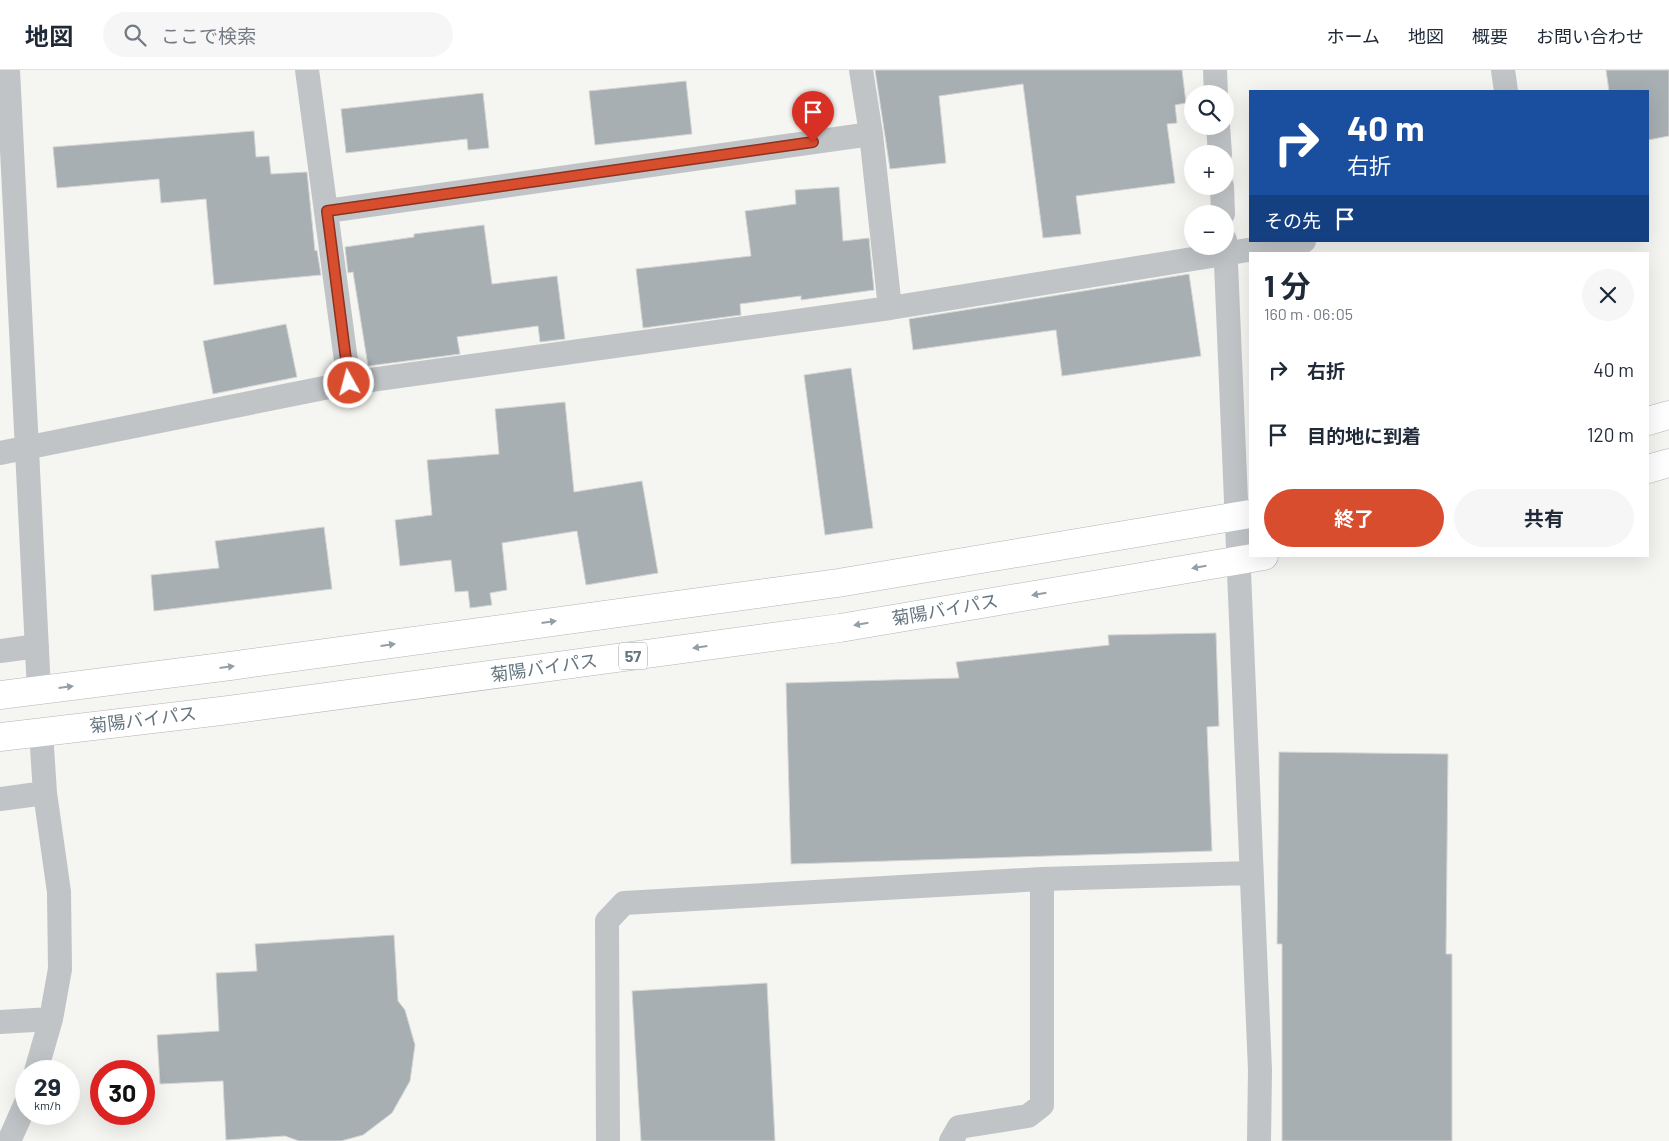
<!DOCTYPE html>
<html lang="ja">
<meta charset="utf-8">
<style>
:root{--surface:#fff;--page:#f6f6f7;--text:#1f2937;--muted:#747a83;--line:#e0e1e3;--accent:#d84d2e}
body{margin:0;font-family:Barlow,"Noto Sans JP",sans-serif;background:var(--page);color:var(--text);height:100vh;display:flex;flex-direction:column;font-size:19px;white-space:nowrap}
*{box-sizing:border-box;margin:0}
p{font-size:16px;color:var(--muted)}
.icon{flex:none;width:28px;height:28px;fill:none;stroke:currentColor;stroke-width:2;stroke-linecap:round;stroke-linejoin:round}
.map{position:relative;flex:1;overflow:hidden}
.details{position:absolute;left:1249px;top:182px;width:400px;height:305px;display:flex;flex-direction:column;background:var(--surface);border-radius:0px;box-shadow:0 5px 20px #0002}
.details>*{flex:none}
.top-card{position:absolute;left:1249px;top:20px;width:400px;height:152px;border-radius:0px;box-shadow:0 5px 20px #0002;background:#1a4fa0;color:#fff;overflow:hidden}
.controls{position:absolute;left:1184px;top:15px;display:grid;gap:10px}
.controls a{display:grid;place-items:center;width:50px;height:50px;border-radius:50%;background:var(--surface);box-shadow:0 5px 20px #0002;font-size:25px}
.speed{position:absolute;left:15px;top:990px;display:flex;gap:10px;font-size:25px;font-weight:700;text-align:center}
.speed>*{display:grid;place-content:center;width:65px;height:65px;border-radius:50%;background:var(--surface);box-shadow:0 5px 20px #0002;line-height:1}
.speed small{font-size:12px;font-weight:400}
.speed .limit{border:8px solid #d22;background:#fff;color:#111}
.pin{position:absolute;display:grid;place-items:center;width:42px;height:42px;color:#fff;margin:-51px -21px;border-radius:50% 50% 50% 0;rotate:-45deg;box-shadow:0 0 5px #0007}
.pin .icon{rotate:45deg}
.me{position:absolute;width:55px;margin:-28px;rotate:353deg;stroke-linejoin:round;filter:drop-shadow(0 0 4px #0008)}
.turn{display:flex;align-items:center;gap:18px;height:105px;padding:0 15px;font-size:22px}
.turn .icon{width:65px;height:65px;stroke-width:2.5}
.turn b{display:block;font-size:35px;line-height:42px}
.then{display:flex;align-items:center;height:48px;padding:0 15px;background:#0003;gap:10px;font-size:19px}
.round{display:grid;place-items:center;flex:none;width:52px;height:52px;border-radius:26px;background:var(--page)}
.overview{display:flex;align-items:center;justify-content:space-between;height:85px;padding:0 15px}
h1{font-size:30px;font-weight:700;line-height:38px}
.action{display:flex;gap:10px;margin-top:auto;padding:10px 15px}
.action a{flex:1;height:58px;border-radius:30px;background:var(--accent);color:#fff;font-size:20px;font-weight:700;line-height:58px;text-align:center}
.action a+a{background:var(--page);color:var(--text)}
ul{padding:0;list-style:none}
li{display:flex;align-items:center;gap:15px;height:65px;padding:0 15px}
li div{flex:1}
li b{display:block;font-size:19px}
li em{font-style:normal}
header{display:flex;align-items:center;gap:30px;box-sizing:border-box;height:70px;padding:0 25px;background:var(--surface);border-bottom:1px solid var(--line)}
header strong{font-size:24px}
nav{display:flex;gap:28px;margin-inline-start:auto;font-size:18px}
.search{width:350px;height:45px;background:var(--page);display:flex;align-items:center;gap:12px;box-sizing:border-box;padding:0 18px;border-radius:28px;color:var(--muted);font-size:19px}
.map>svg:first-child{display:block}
.building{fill:#a7afb3;stroke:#d6d6d4}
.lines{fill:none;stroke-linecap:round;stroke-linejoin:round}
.trunk-casing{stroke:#b1b5b7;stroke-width:29}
.minor{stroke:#c0c4c7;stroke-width:24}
.trunk{stroke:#fff;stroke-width:28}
.oneway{fill:#939fa6}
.route-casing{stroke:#8c321e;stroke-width:12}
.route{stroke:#d84d2e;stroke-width:9}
.labels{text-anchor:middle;stroke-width:5;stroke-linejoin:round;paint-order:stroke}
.shield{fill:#fff;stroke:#939fa6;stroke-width:1}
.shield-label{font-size:16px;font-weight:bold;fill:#657680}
.street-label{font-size:18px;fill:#657680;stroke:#fff}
</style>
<header>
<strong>地図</strong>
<div class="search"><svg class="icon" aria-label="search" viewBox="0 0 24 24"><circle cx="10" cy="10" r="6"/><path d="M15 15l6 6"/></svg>ここで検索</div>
<nav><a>ホーム</a><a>地図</a><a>概要</a><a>お問い合わせ</a></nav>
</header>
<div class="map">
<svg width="1669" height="1071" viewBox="0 0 1669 1071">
<rect width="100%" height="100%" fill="#f5f5f1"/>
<path class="building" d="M875,0H1182L1186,33L1175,35L1177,53L1167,54L1175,113L1076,126L1081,164L1043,168L1023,14L939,26L946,93L890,99Z
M1606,0H1669V66L1648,70V21H1609Z
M686,11L692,64L595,75L589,21Z
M483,23L489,78L468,80L467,69L346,83L341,39Z
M254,61L256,87L269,86L271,104L307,102L315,181L317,180L321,205L214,215L206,129L161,133L159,109L57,118L53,77Z
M839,117L843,171L869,168L874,220L801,230V226L740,234L741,245L643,258L636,199L751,186L745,141L796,134L795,120Z
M484,155L492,214L557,206L565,269L540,272L538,256L457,267L460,284L368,296L353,202L348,203L345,177L414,167V164Z
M1189,204L1201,286L1062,306L1056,260L913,280L909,249Z
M286,254L297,307L213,324L203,271Z
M851,298L873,458L825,465L804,305Z
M565,332L574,422L642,411L658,503L586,515L577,461L502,473L507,520L490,523L492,535L470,538L468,521L455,522L451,490L400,496L395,450L432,445L427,390L499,384L495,339Z
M324,457L332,519L154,541L151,505L219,498L215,471Z
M1216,563L1219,656L1207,657L1212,781L791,794L786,613L959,608L956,592L1109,575L1108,565Z
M1279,682L1448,684L1446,884H1452V1071H1282V874H1277Z
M394,865L398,931L405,940L415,975L410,1011L392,1043L363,1065L341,1071H299L285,1066L226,1070L223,1011L160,1014L157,965L219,961L216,903L257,901L255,874Z
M767,913L775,1071H641L632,921Z"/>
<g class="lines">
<defs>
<path id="trunk" d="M1648,351L1669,345
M1648,399L1669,393
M0,625L230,596L838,513L1250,444
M0,667L221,641L840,558L1264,486"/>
</defs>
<use href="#trunk" class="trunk-casing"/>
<path class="minor" d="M8,0L39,620
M307,0L349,313
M861,0L871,64L890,238
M1215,0L1216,24
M1503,0L1506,21
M1218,56L1220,84
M1222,116L1223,144
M327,141L871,64
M1225,170L1260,1000L1259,1071
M0,383L349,313L890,238L1304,171
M0,581L37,576
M0,729L45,723
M0,952L51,949
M36,1001L51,949L60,899L59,822L45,723L41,662
M9,1071L26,1033
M608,1071L607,851L624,833L1042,809L1250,803
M951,1071L959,1057L1028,1046L1042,1035V809"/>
<use href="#trunk" class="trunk"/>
</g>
<defs><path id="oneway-solid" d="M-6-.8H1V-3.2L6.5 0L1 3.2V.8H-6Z" transform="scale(1.25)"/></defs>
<g class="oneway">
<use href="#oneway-solid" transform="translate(1199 497) rotate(170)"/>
<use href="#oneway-solid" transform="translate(1039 524) rotate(170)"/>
<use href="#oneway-solid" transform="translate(549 552) rotate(-8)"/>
<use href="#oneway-solid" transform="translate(861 554) rotate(170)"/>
<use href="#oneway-solid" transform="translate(388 575) rotate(-8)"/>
<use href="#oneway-solid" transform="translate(700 577) rotate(172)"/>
<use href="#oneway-solid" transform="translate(227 597) rotate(-7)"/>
<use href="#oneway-solid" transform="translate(66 617) rotate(-7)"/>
</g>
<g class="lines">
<defs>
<path id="route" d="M349,313L327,141L813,72"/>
</defs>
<use href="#route" class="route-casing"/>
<use href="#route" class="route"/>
</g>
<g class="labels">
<rect class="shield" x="619" y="572.5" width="28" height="27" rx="4"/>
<g class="shield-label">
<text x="633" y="592">57</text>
</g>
<g class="street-label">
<text transform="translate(945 540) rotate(-10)" y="6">菊陽バイパス</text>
<text transform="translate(544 598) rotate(-8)" y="6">菊陽バイパス</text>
<text transform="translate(143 650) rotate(-7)" y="6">菊陽バイパス</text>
</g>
</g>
</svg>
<div class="controls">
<a><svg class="icon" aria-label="search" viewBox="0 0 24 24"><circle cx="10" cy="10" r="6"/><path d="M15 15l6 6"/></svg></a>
<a>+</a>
<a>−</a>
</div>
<div class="speed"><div>29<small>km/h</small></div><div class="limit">30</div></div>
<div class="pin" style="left:813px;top:72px;background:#d93025"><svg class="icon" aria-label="arrive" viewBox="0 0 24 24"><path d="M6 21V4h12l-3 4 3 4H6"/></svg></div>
<svg class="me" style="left:349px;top:313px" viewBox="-20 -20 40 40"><circle r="17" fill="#d84d2e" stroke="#fff" stroke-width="3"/><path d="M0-11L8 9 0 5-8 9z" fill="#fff"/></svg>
<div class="top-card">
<div class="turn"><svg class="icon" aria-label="right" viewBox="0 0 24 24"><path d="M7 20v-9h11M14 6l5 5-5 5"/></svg><div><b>40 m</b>右折</div></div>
<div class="then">その先<svg class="icon" aria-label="arrive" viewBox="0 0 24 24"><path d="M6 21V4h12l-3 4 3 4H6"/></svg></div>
</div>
<section class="details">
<div class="overview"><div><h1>1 分</h1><p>160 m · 06:05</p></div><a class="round"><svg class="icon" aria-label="close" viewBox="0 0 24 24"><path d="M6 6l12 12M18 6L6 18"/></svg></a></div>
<ul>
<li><svg class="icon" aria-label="right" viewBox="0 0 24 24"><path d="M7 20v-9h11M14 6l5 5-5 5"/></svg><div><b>右折</b></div><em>40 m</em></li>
<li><svg class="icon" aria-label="arrive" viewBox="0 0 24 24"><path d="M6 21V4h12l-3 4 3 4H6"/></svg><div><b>目的地に到着</b></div><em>120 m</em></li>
</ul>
<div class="action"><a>終了</a><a>共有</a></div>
</section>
</div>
